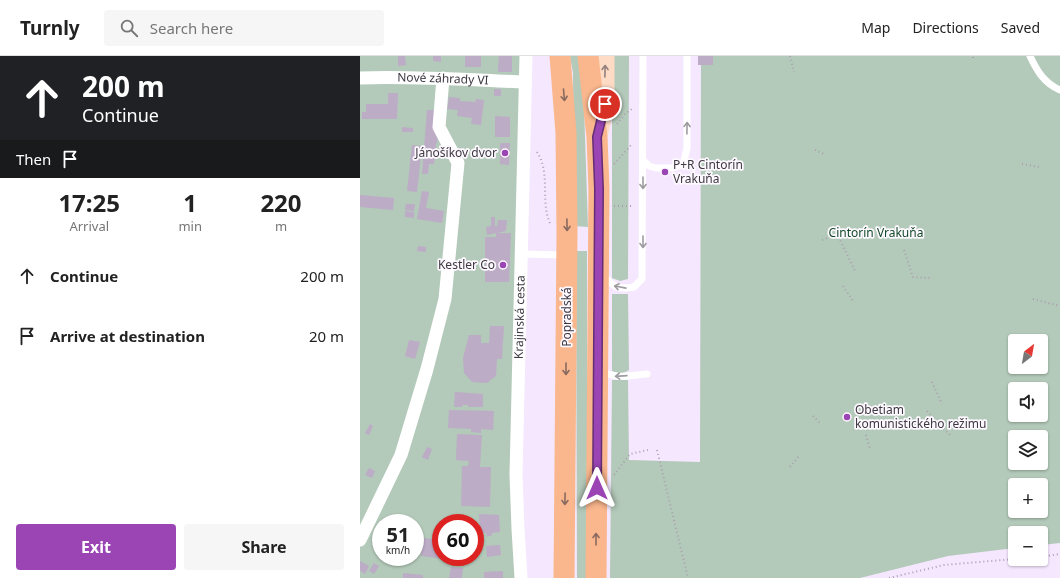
<!DOCTYPE html>
<meta charset="utf-8">
<style>
:root{--surface:#fff;--page:#f6f6f6;--text:#222;--muted:#767676;--line:#e0e0e0;--accent:#9a45b3}
body{margin:0;font-family:"Noto Sans",sans-serif;background:var(--page);color:var(--text);height:100vh;display:flex;flex-direction:column;font-size:15px;white-space:nowrap}
*{box-sizing:border-box;margin:0}
p{font-size:13px;color:var(--muted)}
.icon{flex:none;width:22px;height:22px;fill:none;stroke:currentColor;stroke-width:2;stroke-linecap:round;stroke-linejoin:round}
.map{position:relative;flex:1;overflow:hidden}
.sheet{display:flex;flex-direction:column;background:var(--surface);width:360px}
.sheet>*{flex:none}
.hud{background:#202124;color:#fff;overflow:hidden}
.needle{width:26px;rotate:31deg}
.buttons{position:absolute;left:648px;top:278px;display:grid;gap:8px}
.buttons a{display:grid;place-items:center;width:40px;height:40px;border-radius:4px;background:var(--surface);box-shadow:0 1px 3px #0004;font-size:20px}
.speed{position:absolute;left:12px;top:458px;display:flex;gap:8px;font-size:20px;font-weight:700;text-align:center}
.speed>*{display:grid;place-content:center;width:52px;height:52px;border-radius:50%;background:var(--surface);box-shadow:0 1px 3px #0004;line-height:1}
.speed small{font-size:10px;font-weight:400}
.speed .limit{border:6px solid #d22;background:#fff;color:#111}
.pin{position:absolute;display:grid;place-items:center;width:34px;height:34px;color:#fff;margin:-17px;border:2px solid #fff;border-radius:50%;box-shadow:0 1px 4px #0007}
.me{position:absolute;width:44px;margin:-22px;rotate:0deg;stroke-linejoin:round;filter:drop-shadow(0 0 3px #0008)}
.turn{display:flex;align-items:center;gap:14px;height:84px;padding:0 16px;font-size:18px}
.turn .icon{width:52px;height:52px;stroke-width:2.5}
.turn b{display:block;font-size:28px;line-height:34px}
.then{display:flex;align-items:center;height:38px;padding:0 16px;background:#0003;gap:8px;font-size:15px}
.eta{display:flex;justify-content:space-evenly;align-items:center;height:68px;text-align:center}
.eta b{font-size:24px;font-weight:700;line-height:28px}
.action{display:flex;gap:8px;margin-top:auto;padding:8px 16px}
.action a{flex:1;height:46px;border-radius:4px;background:var(--accent);color:#fff;font-size:16px;font-weight:700;line-height:46px;text-align:center}
.action a+a{background:var(--page);color:var(--text)}
ul{padding:0;list-style:none}
li{display:flex;align-items:center;gap:12px;height:60px;padding:0 16px}
li div{flex:1}
li b{display:block;font-size:15px}
li em{font-style:normal}
header{display:flex;align-items:center;gap:24px;box-sizing:border-box;height:56px;padding:0 20px;background:var(--surface);border-bottom:1px solid var(--line)}
header strong{font-size:19px}
nav{display:flex;gap:22px;margin-inline-start:auto;font-size:14px}
.search{width:280px;height:36px;background:var(--page);display:flex;align-items:center;gap:10px;box-sizing:border-box;padding:0 14px;border-radius:4px;color:var(--muted);font-size:15px}
main{display:flex;flex:1;min-height:0}
.map>svg:first-child{display:block}
.green{fill:#b3c9b9;fill-rule:evenodd}
.building{fill:#bcacc6}
.lines{fill:none;stroke-linecap:round;stroke-linejoin:round}
.path{stroke:#aa9fb0;stroke-width:2;stroke-dasharray:1 3;stroke-linecap:butt}
.lane{stroke:#fff;stroke-width:7}
.street{stroke:#fff;stroke-width:13}
.secondary{stroke:#fddbc5;stroke-width:19}
.primary{stroke:#fab68c;stroke-width:21}
.oneway{stroke:#94817d}
.oneway2{stroke:#896a60}
.oneway3{stroke:#9e9ca0}
.route-casing{stroke:#642d74;stroke-width:10}
.route{stroke:#9a45b3;stroke-width:7}
.poi-dot{fill:#9a45b3;stroke:#fdf9ff;stroke-width:1.5}
.labels{text-anchor:middle;stroke-width:3.5;stroke-linejoin:round;paint-order:stroke}
.street-label{font-size:12px;fill:#3e3842;stroke:#fdf9ff}
.poi-label{font-size:12px;fill:#3e3842;stroke:#fdf9ff;text-anchor:end}
.park-label{font-size:12px;fill:#124928;stroke:#fdf9ff}
</style>
<header>
<strong>Turnly</strong>
<div class="search"><svg class="icon" aria-label="search" viewBox="0 0 24 24"><circle cx="10" cy="10" r="6"/><path d="M15 15l6 6"/></svg>Search here</div>
<nav><a>Map</a><a>Directions</a><a>Saved</a></nav>
</header>
<main>
<section class="sheet">
<div class="hud">
<div class="turn"><svg class="icon" aria-label="ahead" viewBox="0 0 24 24"><path d="M12 20V5M6 11l6-6 6 6"/></svg><div><b>200 m</b>Continue</div></div>
<div class="then">Then<svg class="icon" aria-label="arrive" viewBox="0 0 24 24"><path d="M6 21V4h12l-3 4 3 4H6"/></svg></div>
</div>
<div class="eta">
<div><b>17:25</b><p>Arrival</p></div>
<div><b>1</b><p>min</p></div>
<div><b>220</b><p>m</p></div>
</div>
<ul>
<li><svg class="icon" aria-label="ahead" viewBox="0 0 24 24"><path d="M12 20V5M6 11l6-6 6 6"/></svg><div><b>Continue</b></div><em>200 m</em></li>
<li><svg class="icon" aria-label="arrive" viewBox="0 0 24 24"><path d="M6 21V4h12l-3 4 3 4H6"/></svg><div><b>Arrive at destination</b></div><em>20 m</em></li>
</ul>
<div class="action"><a>Exit</a><a>Share</a></div>
</section>
<div class="map">
<svg width="700" height="522" viewBox="0 0 700 522">
<rect width="100%" height="100%" fill="#f5e8fe"/>
<path class="green" d="M0,0H160L155,522H0ZM21,467H55V501H21ZM81,467H115V501H81Z
M210,0H219L223,21L228,171L214,170L213,17Z
M252,0H269L268,223L260,225L252,222Z
M341,0H700V487L681,489V477H655V492L588,500L500,522H250L252,324H268L269,404L340,406ZM655,285H681V311H655ZM655,333H681V359H655ZM655,381H681V407H655ZM655,429H681V455H655Z
M216,195H227V522H217Z
M252,238H268L269,314C263,318 259,318 252,315Z"/>
<path class="building" d="M38,0H45L46,9L38,10Z
M73,0H81V6L73,5Z
M105,0H121V11H105Z
M139,0H152V16H138Z
M338,0H353V9H338Z
M134,33H141V40H134Z
M28,37H38L37,63H2V56H6V48H28Z
M89,41L100,42V45L115,46L116,43L124,44L121,69L111,68L112,62L97,60L98,54L87,53Z
M67,54H76L78,79L77,87H76L74,108H69L68,118H62Z
M135,60L150,61V81H135Z
M42,71L53,72V76H42Z
M140,87H150L149,109L140,108Z
M52,89L62,90L57,136L47,135Z
M62,135L69,136L66,152L84,155L82,167L57,163Z
M0,139L34,142L33,154L0,151Z
M46,148H55L54,155L45,154Z
M45,155L54,156V162L45,161Z
M131,161H135V170H137L138,164H147L146,175L127,179L126,171L131,170Z
M136,177H151L149,226H125V181H136Z
M58,190L66,191V196L57,195Z
M130,270H144L142,303H137L136,320L127,327L112,326L104,317L103,302L109,279H121V287H129Z
M49,284L60,286L55,303L45,300Z
M95,336L123,338V351H108V349H103L102,351H94Z
M89,354L134,355L133,374L121,373V377L111,376V373L88,372Z
M10,368L13,370L9,379L5,377Z
M97,378L122,379L120,411H131L130,451L101,450L102,410H108L109,405L96,404Z
M67,391L72,393L68,404L62,401Z
M9,412L15,415L12,422L5,419Z
M119,458L139,459L140,476L132,477V479L127,481L126,477H120Z
M63,482L81,484V501H85V503L61,500Z
M140,489L141,499L127,501L126,490Z
M0,505L9,510L5,518L0,515Z
M14,507L19,510L14,518L9,515Z
M91,511L103,512L102,522H89Z
M143,515V522H124V516Z
M43,517L63,519V522H43Z"/>
<g class="lines">
<path class="path" d="M430,0L434,16
M613,2V0
M257,68L266,57L272,53
M455,94L464,98
M177,96C191,117 180,145 190,167
M254,108L272,88
M662,108L679,111
M254,150H274
M489,174L477,178L496,217
M462,184L477,178
M544,194L553,221L571,222
M483,230L493,245
M673,243L700,250
M572,326L582,348
M567,355L590,379
M453,360L460,367
M506,379L510,393
M297,394L328,522
M430,411L439,400
M254,419L270,398L288,394
M681,501L700,498
M529,522L584,509L655,503"/>
<path class="lane" d="M670,0C677,15 684,27 700,34
M283,104L289,110L296,112H313L321,109L324,105L327,92V0
M161,198L205,199
M242,219C255,231 256,234 274,231L282,223L283,0
M241,315C258,324 269,319 287,318"/>
<g class="street">
<path id="s1" d="M0,22C55,20 110,24 165,26"/>
<path d="M0,484L41,399L67,313L85,243L98,107L79,71L83,22"/>
<path id="s2" d="M161,522L158,473L156,419L166,0"/>
</g>
<path class="secondary" d="M239,76L245,48V0"/>
<path class="primary" d="M200,0L206,77L207,177L204,522
M228,0L237,81L239,133L236,522"/>
</g>
<defs><path id="oneway-shaft" d="M-6 0H5M1.5-3L5.5 0L1.5 3" fill="none" stroke-width="1.6" stroke-linecap="round" stroke-linejoin="round"/></defs>
<use class="oneway" href="#oneway-shaft" transform="translate(245 15) rotate(-89)"/>
<g class="oneway2">
<use href="#oneway-shaft" transform="translate(204 39) rotate(85)"/>
<use href="#oneway-shaft" transform="translate(207 169) rotate(89)"/>
<use href="#oneway-shaft" transform="translate(206 313) rotate(90)"/>
<use href="#oneway-shaft" transform="translate(205 443) rotate(91)"/>
<use href="#oneway-shaft" transform="translate(236 483) rotate(-90)"/>
</g>
<g class="oneway3">
<use href="#oneway-shaft" transform="translate(327 72) rotate(-89)"/>
<use href="#oneway-shaft" transform="translate(283 127) rotate(90)"/>
<use href="#oneway-shaft" transform="translate(283 186) rotate(90)"/>
<use href="#oneway-shaft" transform="translate(260 231) rotate(-169)"/>
<use href="#oneway-shaft" transform="translate(261 320) rotate(176)"/>
</g>
<g class="lines">
<defs>
<path id="route" d="M237,432L239,133L237,81L245,48"/>
</defs>
<use href="#route" class="route-casing"/>
<use href="#route" class="route"/>
</g>
<g class="poi-dot">
<circle cx="145" cy="97" r="4"/>
<circle cx="305" cy="116" r="4"/>
<circle cx="143" cy="209" r="4"/>
<circle cx="487" cy="361" r="4"/>
</g>
<g class="labels">
<g class="street-label">
<text dy="4" stroke="none"><textPath href="#s1" startOffset="83">Nové záhrady VI</textPath></text>
<text dy="4" stroke="none"><textPath href="#s2" startOffset="261">Krajinská cesta</textPath></text>
<text transform="translate(207 261) rotate(-90)" y="4">Popradská</text>
</g>
<g class="poi-label">
<text x="137" y="101">Jánošíkov dvor</text>
<text x="313" y="113" text-anchor="start">P+R Cintorín<tspan x="313" dy="14">Vrakuňa</tspan></text>
<text x="135" y="213">Kestler Co</text>
<text x="495" y="358" text-anchor="start">Obetiam<tspan x="495" dy="14">komunistického režimu</tspan></text>
</g>
<g class="park-label">
<text x="516" y="181">Cintorín Vrakuňa</text>
</g>
</g>
</svg>
<div class="buttons">
<a><svg class="needle" viewBox="-14 -14 28 28"><path d="M0-13l5 13h-10z" fill="#e53935"/><path d="M0 13l5-13h-10z" fill="#767676"/></svg></a>
<a><svg class="icon" aria-label="sound" viewBox="0 0 24 24"><path d="M4 9h4l5-4v14l-5-4H4zM17 9q2 3 0 6"/></svg></a>
<a><svg class="icon" aria-label="layers" viewBox="0 0 24 24"><path d="M12 4l9 5-9 5-9-5zM3 14l9 5 9-5"/></svg></a>
<a>+</a>
<a>−</a>
</div>
<div class="speed"><div>51<small>km/h</small></div><div class="limit">60</div></div>
<div class="pin" style="left:245px;top:48px;background:#d93025"><svg class="icon" aria-label="arrive" viewBox="0 0 24 24"><path d="M6 21V4h12l-3 4 3 4H6"/></svg></div>
<svg class="me" style="left:237px;top:432px" viewBox="-20 -20 40 40"><path d="M0-17L14 15 0 8-14 15z" fill="#9a45b3" stroke="#fff" stroke-width="4"/></svg>
</div>
</main>
